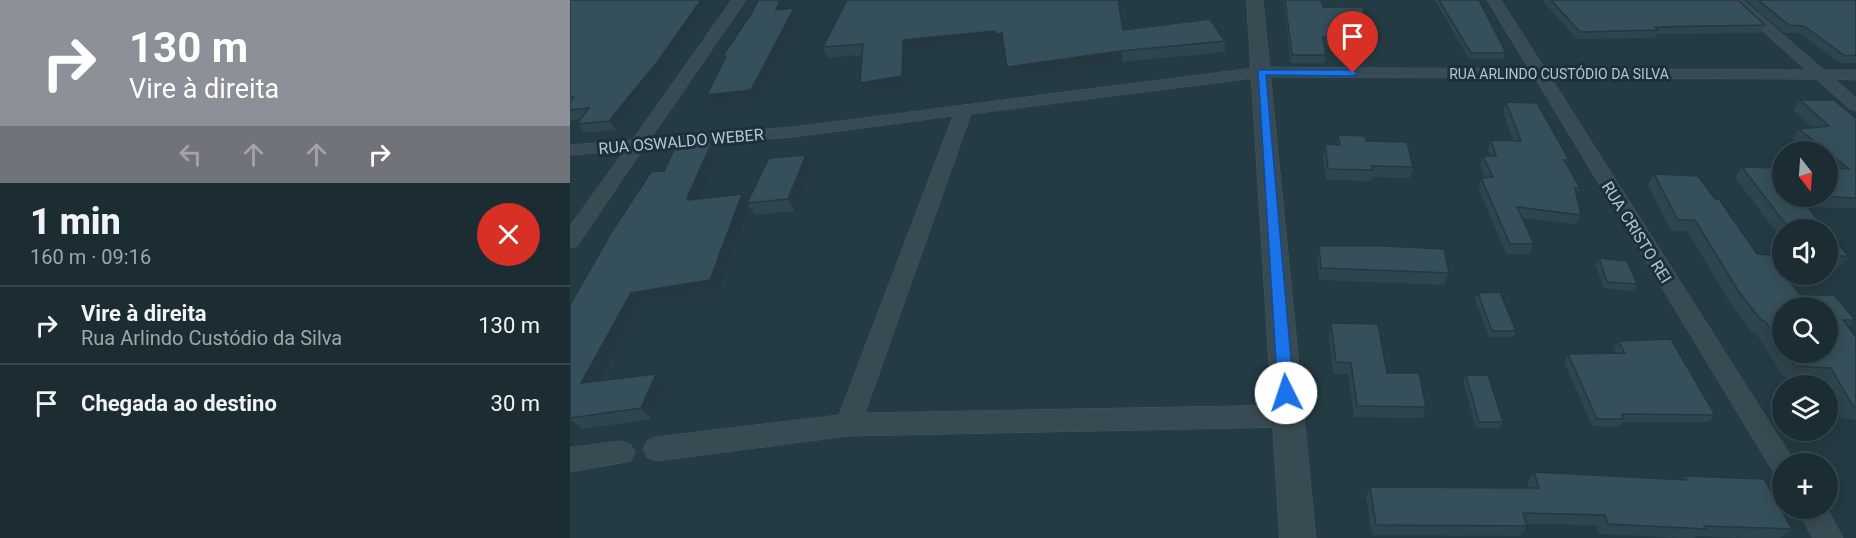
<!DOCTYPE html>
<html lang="pt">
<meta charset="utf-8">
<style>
:root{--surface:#1b2c33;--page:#24343b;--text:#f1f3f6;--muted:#a0a7ac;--line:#39484e}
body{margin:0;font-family:Roboto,sans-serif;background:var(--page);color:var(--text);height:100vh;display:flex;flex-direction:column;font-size:22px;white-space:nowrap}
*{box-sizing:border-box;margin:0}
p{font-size:20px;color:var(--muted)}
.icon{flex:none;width:33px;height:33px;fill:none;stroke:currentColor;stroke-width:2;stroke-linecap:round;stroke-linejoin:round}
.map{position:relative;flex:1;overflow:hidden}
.side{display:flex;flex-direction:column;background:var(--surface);width:570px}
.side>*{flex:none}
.guide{background:#8c9099;color:#fff;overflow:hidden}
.needle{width:39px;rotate:163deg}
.buttons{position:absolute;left:1202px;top:141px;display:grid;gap:12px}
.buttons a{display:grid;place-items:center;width:66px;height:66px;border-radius:50%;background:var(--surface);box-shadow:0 3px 15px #0003,0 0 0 2px var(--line);font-size:30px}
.pin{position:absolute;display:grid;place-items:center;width:51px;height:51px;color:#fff;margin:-62px -26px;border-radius:50% 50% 50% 0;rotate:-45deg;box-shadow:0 0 6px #0007}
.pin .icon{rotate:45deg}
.me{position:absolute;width:66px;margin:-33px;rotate:356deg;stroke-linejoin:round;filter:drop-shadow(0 0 4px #0008)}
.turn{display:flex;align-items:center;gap:21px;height:126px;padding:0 30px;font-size:27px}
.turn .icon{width:78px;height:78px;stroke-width:2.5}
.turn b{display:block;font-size:42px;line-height:51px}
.lanes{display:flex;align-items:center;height:57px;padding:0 30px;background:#0003;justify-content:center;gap:30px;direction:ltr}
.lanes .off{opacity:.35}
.round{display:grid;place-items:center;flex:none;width:63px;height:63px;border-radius:32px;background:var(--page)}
.head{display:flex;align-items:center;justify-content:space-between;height:102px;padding:0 30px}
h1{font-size:36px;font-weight:800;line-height:45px}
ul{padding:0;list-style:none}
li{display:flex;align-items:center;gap:18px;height:78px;padding:0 30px;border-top:2px solid var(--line)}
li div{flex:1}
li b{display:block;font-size:22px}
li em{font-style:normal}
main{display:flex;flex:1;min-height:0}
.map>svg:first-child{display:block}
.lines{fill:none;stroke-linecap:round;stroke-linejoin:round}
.minor-casing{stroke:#455760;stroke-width:1}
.tertiary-casing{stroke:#455760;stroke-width:1}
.minor{fill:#384b53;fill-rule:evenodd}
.tertiary{fill:#384b53;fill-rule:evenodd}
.wall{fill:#2e454d;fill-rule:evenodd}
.shaded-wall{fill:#25383f}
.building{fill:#35505a;stroke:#25383f;stroke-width:1.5}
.route{fill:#1a73e8;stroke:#114b97;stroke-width:1.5}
.labels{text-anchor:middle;stroke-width:6;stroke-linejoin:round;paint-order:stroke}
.far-street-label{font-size:14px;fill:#b6c5cd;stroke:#1d3039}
.street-label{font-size:16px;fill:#b6c5cd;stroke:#1d3039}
</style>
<main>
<section class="side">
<div class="guide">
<div class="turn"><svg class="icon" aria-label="right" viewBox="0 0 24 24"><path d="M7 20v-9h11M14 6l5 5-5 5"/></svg><div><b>130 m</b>Vire à direita</div></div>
<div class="lanes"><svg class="icon off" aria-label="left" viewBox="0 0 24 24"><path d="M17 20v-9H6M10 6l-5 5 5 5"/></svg><svg class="icon off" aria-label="ahead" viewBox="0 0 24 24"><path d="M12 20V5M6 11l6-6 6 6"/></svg><svg class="icon off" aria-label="ahead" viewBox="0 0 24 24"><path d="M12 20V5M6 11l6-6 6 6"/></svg><svg class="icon" aria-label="right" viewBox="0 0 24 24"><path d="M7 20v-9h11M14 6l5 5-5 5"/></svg></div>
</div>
<div class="head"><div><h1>1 min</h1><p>160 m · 09:16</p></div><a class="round" style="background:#d93025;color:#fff"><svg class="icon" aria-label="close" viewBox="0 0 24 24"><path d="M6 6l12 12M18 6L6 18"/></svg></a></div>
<ul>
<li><svg class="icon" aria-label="right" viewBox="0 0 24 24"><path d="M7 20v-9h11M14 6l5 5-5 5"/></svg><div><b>Vire à direita</b><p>Rua Arlindo Custódio da Silva</p></div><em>130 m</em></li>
<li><svg class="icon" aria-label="arrive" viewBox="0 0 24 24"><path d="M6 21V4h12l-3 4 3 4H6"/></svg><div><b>Chegada ao destino</b></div><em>30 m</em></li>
</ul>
</section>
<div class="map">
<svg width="1286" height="538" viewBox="0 0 1286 538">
<rect width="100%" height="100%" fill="#243b44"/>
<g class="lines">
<defs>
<path id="minor" d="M162,0H176L81,138L223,127L691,67L959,69L917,0H931L975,69L1236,70L1158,0H1173L1254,70H1286V80L1265,79L1286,98V111L1280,109L1246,79L981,78L1226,464H1212V476L1204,473L965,78L691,77L401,114L295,413L718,405L727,408L731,416L727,424L718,427L278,436L86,461L77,457L73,449L77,441L86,437L269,415L383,116L223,137L73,149L7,246L0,248V226L54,151L0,155V145L62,140Z
M52,441L61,445L65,453L61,461L0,472V448Z
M1227,508H1257L1273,538H1243Z"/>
<path id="tertiary" d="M677,0H693L746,538H710Z"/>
</defs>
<use href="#minor" class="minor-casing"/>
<use href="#tertiary" class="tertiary-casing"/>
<use href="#minor" class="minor"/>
<use href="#tertiary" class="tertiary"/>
</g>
<path class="wall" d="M0,0H141L94,70L46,130L14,133L7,124L11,119L0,120Z
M277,0L655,41V52L552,62L440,78L434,44L427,45V42L336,51V87L295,94L290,83L292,55L258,58L253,47Z
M713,0H751L753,7L798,38L797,46L755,45L756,55L755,63H721Z
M865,0H909L936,53L934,59H899Z
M972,0H1168L1195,25L1191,33L1086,34L1085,38L1007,39Z
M1176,0H1286V63H1269L1230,33H1214Z
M1230,100L1286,118V208L1237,207L1256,230H1212V239L1165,178L1172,167L1258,168L1257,167V152H1238L1222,139L1229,129L1243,128L1223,110Z
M936,102L999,160L997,164L1010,188L1006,195L1011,215L1006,224L952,218L964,244L960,254H936L908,187L911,178H915L910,166L913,156H920L918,149L921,140L943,141L933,112Z
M768,135L796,141L843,167L840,178L802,177L801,181L756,180L753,156L755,144L767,145Z
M142,142L149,153L129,199L178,203L236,155L242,166L225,211L185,215L179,206L149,291L71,304L31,381L97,385L82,419L12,429L4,445L0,446V305L94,171Z
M1084,174L1145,199L1187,254L1230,295L1285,320L1278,327L1286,337V420L1271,418L1257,391V386H1254L1250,378L1214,377L1185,332H1182L1160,303L1117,231H1101L1078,185ZM1212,308L1257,352H1212Z
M1257,231L1279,256L1269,267L1257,266Z
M749,246L879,273L874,285L749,280L747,258Z
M1029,258L1067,284L1063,291L1034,288L1025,264Z
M908,293L946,331L943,337H919L905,299Z
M761,323L856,407L852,418L784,417L778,374H763L759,335Z
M1048,341L1145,415L1138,422H1053L1049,427L1022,426L994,362L998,354L1046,353L1043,349Z
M896,375L933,422L930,428H906L893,381Z
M964,472L1112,479L1115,476L1222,529L1210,538H1177L1127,536L1125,538H1111L1029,534L1026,525L956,524L957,526L950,536L802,535L796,497L800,487H958L957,483Z"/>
<path class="shaded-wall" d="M131,0H141L94,70L46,130L39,121Z
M210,0H216L218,3L210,20L206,10Z
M224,8L229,18L187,100L143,105L137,95Z
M425,31L432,33L435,44L427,45V42L336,51V87L295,94L290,83L333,40Z
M551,51L552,62L440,78L437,67Z
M142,142L149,153L126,207L117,198Z
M236,155L242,166L225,211L218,199Z
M172,194L179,206L149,291L71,304L24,394L11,383L61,293Z
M86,374L97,385L82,419L71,408Z
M0,419L12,429L4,445L0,446Z"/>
<path class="building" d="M0,0H131L88,61L39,121L7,124L19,108L0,110V102L4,97H0Z
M188,0H210L206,10L224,8L181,90L137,95L156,56L152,57L181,14Z
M277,0H548L553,30L640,19L655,41L551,51L437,67L432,33L425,34V31L333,40L332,76L290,83L293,44L253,47Z
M715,0H751L753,7H793L798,38L753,37L756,55H722Z
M869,0H909L936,53H901Z
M981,0H1168L1195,25L1085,27L1088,30L1010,32Z
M1188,0H1286V55L1275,56L1234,26L1219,25Z
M1230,100H1264L1286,118V198L1241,196H1257V168L1279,169L1229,129L1259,126Z
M936,102L967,103L999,160H994L1010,188H1005L1011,215L947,207L964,244H940L911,178L923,177L913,156H926L921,140L951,141Z
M768,135L795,136L796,141L837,142L843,167L802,166L803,170L758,169L755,144L770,145Z
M142,142L117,198H119L118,200L172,194L140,280L61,293L11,383L86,374L71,408L0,418V305L41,233L81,172L94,171L106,146Z
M236,155L218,199L177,203L199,158Z
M1172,167L1212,168V196H1229L1256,230H1220Z
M1084,174L1128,176L1145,199H1149L1187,254L1202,255L1212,270V274H1215L1230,295H1264L1285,320H1273L1286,337V408H1284L1261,368L1225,366L1215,352H1257V308H1212V347L1195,321H1192L1169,292L1125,220H1108Z
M1257,231L1279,256H1257Z
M749,246H815L874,249L879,273L751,268Z
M1029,258L1057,261L1067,284L1037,282Z
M930,292L946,331H922L908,293Z
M761,323L808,324L817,373H849L856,407L787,406L781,363L766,362Z
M1101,339L1145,415L1052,414L1054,419H1027L998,354L1055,353L1048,341Z
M896,375H918L933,422H909Z
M964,472L1117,480L1115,476L1194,479L1222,529L1134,526L1136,529L1038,524L1035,515L953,513L957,526L806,525L800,487L969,488Z"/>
<path class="route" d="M688,70H783L788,73L783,76L696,75L724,393L722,397H710L708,393Z"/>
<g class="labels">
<g class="far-street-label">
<text x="989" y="79">RUA ARLINDO CUSTÓDIO DA SILVA</text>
</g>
<g class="street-label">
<text transform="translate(111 141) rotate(-5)" y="6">RUA OSWALDO WEBER</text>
<text transform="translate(1067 232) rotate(58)" y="6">RUA CRISTO REI</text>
</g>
</g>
</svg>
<div class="buttons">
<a><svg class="needle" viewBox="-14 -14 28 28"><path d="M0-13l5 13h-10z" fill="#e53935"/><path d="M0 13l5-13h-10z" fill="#a0a7ac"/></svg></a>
<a><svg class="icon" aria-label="sound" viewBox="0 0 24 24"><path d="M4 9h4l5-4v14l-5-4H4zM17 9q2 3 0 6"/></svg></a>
<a><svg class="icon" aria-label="search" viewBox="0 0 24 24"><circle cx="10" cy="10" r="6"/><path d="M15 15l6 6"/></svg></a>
<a><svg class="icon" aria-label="layers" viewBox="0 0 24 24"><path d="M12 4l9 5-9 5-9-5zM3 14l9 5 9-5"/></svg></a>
<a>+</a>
</div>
<div class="pin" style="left:783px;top:73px;background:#d93025"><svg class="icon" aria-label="arrive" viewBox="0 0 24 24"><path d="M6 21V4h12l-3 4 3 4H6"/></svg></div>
<svg class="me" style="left:716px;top:393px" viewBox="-20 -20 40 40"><circle r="19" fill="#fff"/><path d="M0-13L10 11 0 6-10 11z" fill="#1a73e8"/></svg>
</div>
</main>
